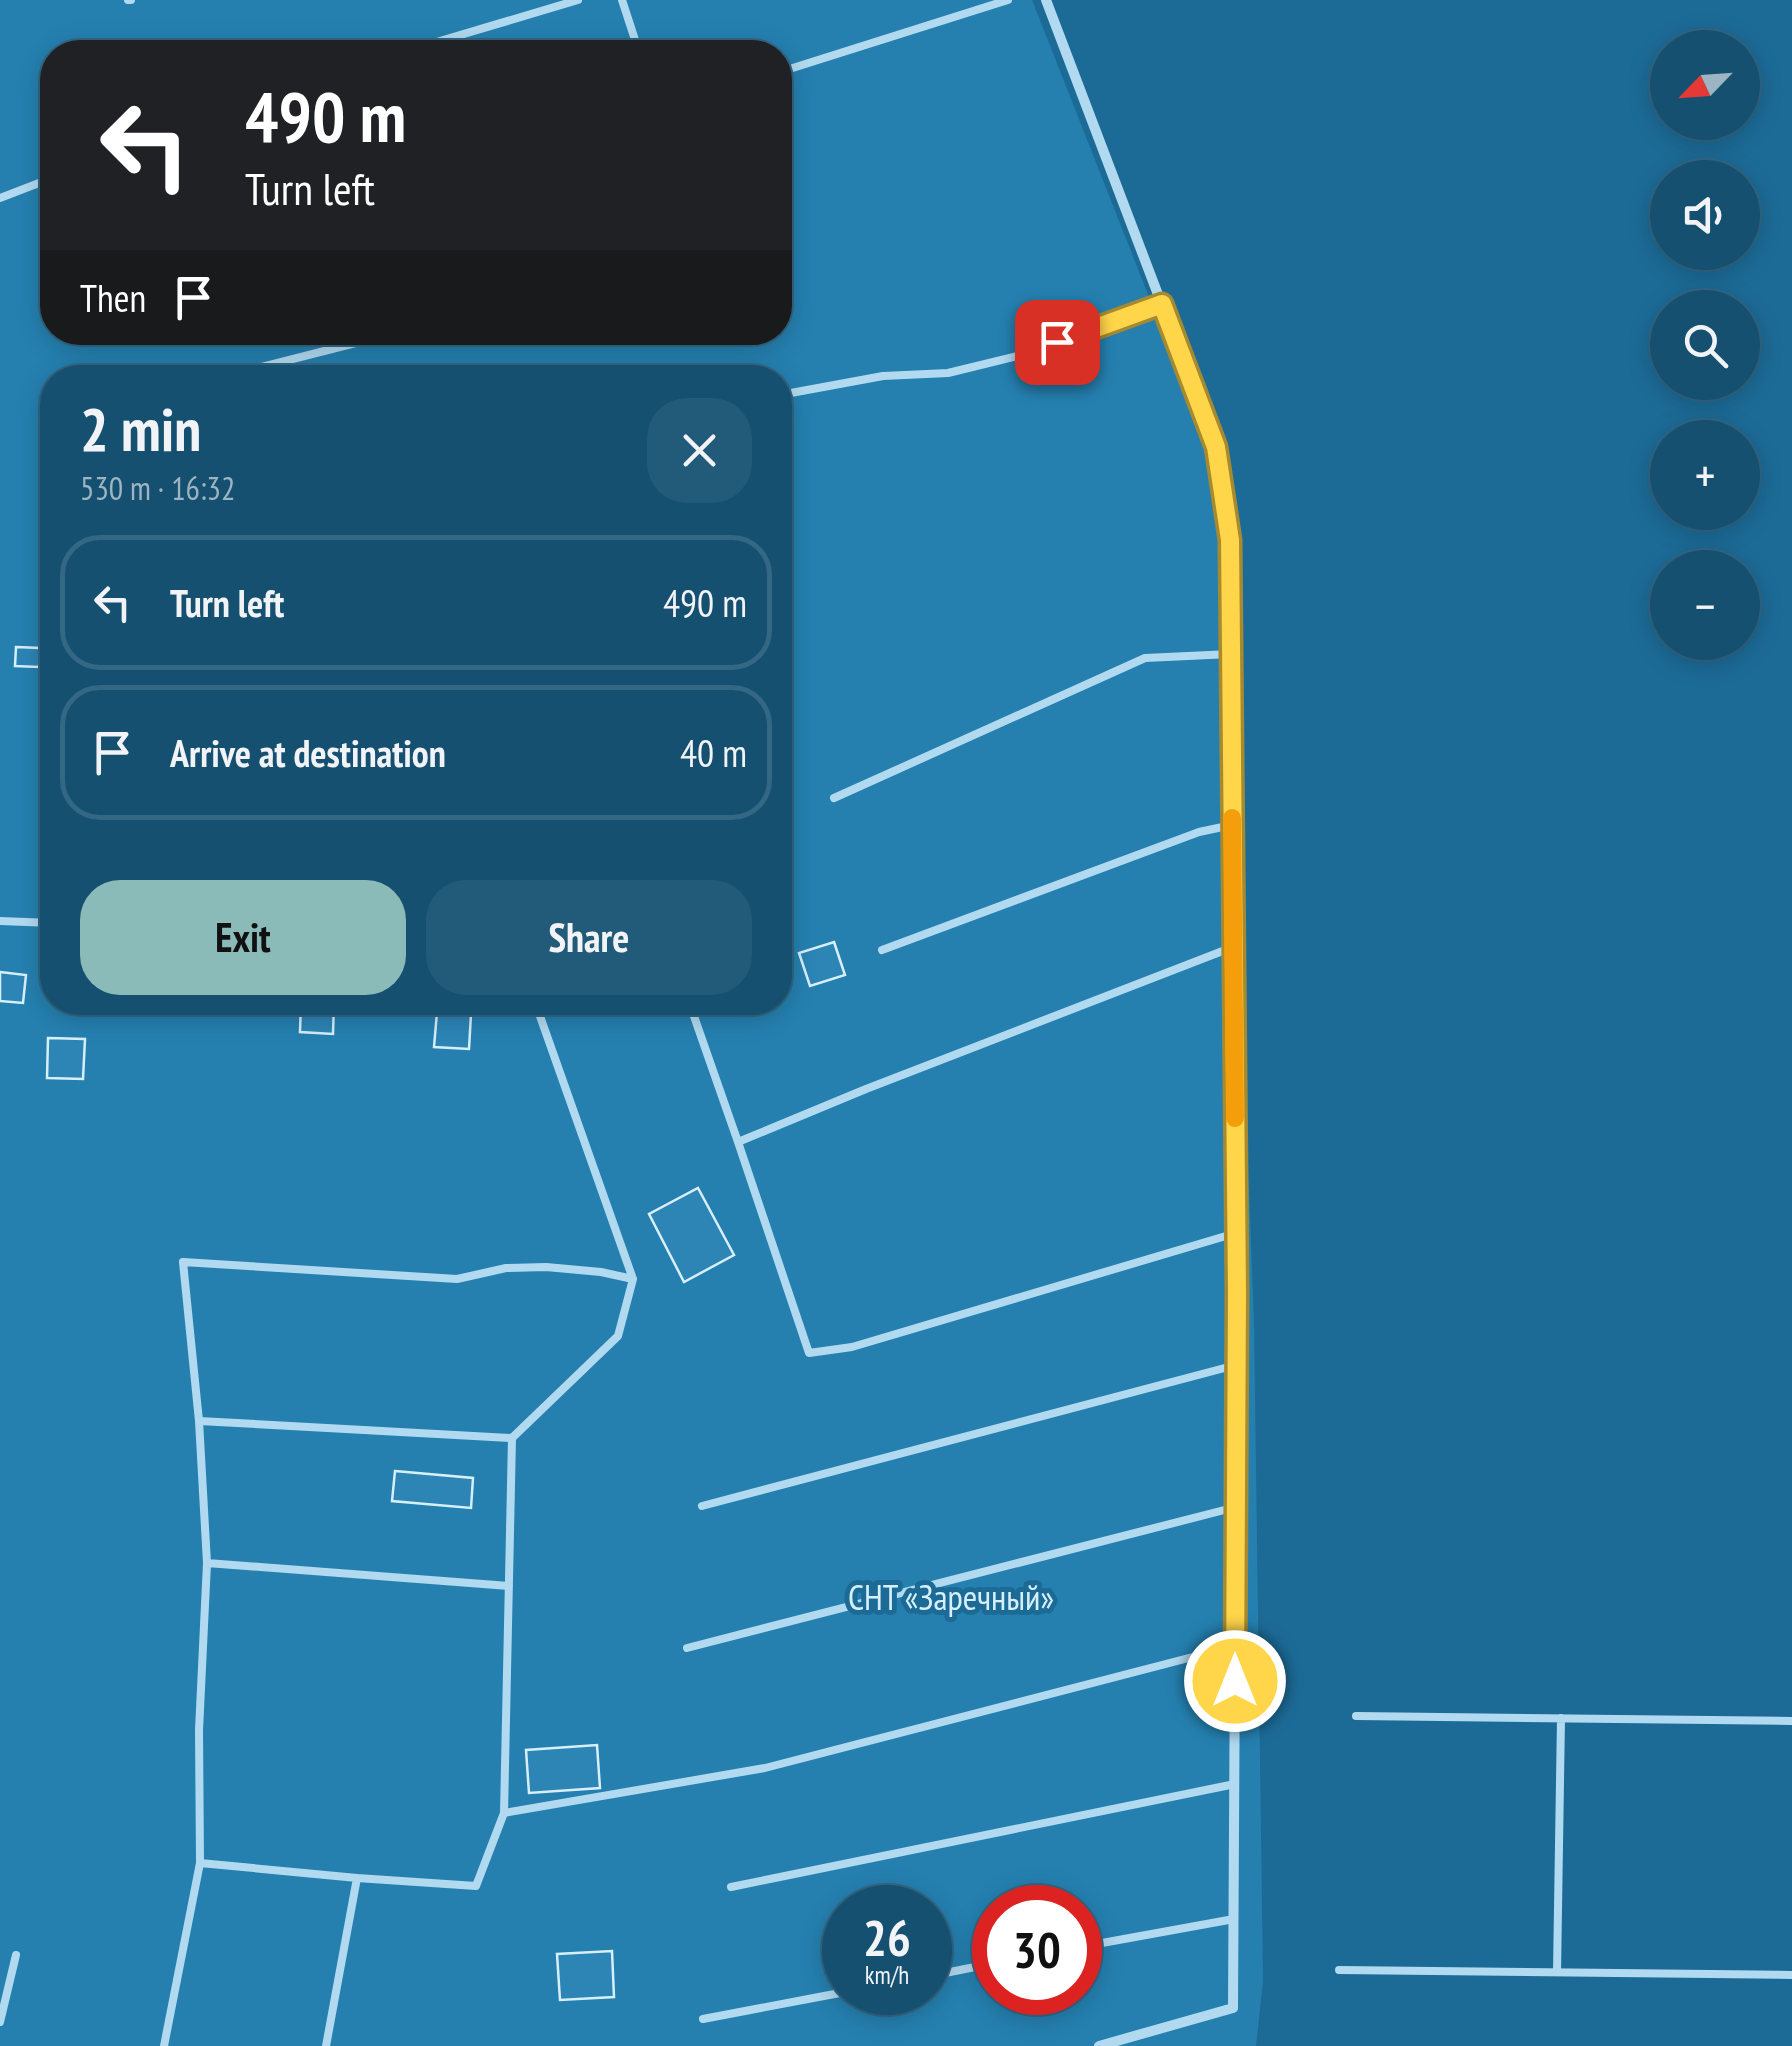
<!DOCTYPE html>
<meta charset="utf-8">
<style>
:root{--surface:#155071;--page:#225a79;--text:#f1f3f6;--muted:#9db5c3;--line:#346784;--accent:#8bbbb9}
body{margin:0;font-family:"PT Sans Narrow",sans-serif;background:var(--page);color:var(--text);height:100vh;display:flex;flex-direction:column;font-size:38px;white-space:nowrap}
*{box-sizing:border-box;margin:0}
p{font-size:32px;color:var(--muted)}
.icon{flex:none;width:55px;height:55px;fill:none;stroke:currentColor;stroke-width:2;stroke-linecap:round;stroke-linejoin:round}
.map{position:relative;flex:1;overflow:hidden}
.drawer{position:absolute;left:40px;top:365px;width:752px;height:650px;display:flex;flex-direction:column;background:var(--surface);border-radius:40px;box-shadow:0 5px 25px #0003,0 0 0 2px var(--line)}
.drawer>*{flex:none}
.top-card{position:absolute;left:40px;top:40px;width:752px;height:305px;border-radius:40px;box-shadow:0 5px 25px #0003,0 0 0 2px var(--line);background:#202124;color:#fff;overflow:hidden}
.needle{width:65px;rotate:245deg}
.fabs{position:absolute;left:1650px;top:30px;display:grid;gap:20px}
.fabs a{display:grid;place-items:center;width:110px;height:110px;border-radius:50%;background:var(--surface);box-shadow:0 5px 25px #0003,0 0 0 2px var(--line);font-size:50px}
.speed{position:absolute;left:822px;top:1885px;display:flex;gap:20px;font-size:50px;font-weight:700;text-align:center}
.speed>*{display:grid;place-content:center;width:130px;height:130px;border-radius:50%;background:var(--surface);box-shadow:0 5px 25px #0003,0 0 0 2px var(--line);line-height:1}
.speed small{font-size:25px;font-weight:400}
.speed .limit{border:15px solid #d22;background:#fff;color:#111}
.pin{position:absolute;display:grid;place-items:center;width:85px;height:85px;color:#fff;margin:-42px;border-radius:20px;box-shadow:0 5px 15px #0006}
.me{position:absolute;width:110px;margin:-55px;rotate:0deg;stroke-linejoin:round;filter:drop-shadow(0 0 8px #0008)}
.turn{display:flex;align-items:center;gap:35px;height:210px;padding:0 40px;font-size:45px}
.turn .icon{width:130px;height:130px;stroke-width:2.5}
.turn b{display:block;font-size:70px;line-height:85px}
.then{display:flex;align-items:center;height:95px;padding:0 40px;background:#0003;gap:20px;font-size:38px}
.round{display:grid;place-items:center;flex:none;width:105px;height:105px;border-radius:40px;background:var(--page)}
.overview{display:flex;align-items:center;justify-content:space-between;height:170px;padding:0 40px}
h1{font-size:60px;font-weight:700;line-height:75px}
.primary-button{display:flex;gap:20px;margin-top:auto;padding:20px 40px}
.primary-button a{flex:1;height:115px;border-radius:40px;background:var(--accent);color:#111;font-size:40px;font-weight:700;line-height:115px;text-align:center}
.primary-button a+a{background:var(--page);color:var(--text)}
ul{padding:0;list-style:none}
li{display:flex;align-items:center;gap:30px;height:135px;margin:0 20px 15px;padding:0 20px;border:5px solid var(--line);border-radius:40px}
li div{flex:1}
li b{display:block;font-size:38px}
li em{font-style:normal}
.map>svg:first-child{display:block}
.green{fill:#2580b0;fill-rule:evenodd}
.building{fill:#2c85b5;stroke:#d7effb;stroke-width:2.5}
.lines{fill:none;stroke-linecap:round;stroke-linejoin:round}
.lane{stroke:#b1daf0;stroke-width:8}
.street{stroke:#b1daf0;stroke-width:10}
.route-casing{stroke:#a68a30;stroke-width:25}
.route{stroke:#ffd54a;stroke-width:18}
.slow{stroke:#f59e0b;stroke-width:18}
.labels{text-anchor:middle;stroke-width:10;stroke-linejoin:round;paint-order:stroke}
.park-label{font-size:35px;fill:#d7effb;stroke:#1c6b97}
</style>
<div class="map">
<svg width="1792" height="2046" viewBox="0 0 1792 2046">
<rect width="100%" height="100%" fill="#1c6b97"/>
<path class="green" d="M0,0H1032L1223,485L1254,1324L1263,1981L1256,2046H0ZM52,52H780V332H52ZM52,378H780V1002H52ZM845,1908H930V1992H845ZM995,1908H1080V1992H995Z"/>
<path class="building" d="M16,647L40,648L39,667L15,666Z
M834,942L845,975L810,986L799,953Z
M0,972L26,975L23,1003L0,1001Z
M301,1002H334L333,1034L300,1032Z
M437,1012L471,1014L469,1049L434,1047Z
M48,1038L85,1039L83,1079L47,1078Z
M698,1188L734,1255L684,1282L649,1214Z
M395,1471L473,1478L471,1508L392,1501Z
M597,1745L600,1788L529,1793L526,1750Z
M612,1951L614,1997L560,2000L557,1954Z"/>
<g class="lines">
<path class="lane" d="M128,0H131
M622,0L639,52
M403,52L578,0
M780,72L1008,0
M0,198L52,178
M218,378L399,332
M780,395L883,376L948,373L1022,355L1162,304
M834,798L1145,658L1231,654
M0,921L52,923
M882,950L1199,832L1232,825
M689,1002L738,1142L866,1089L1233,947
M738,1142L809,1353L852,1347L1236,1233
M199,1421L207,1563
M512,1438L618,1336L633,1279
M702,1506L1236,1365
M687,1648L1236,1507
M1356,1716L1792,1721
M504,1813L765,1768L1235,1646
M200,1863L199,1730L207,1563L509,1586
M731,1887L1235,1784
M1080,1947L1234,1919
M1339,1970L1792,1975
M1557,1972L1561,1718
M930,1976L995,1963
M703,2019L845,1992
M0,2022L16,1955
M164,2046L200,1863L357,1878
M326,2046L357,1878L476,1886L504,1813L512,1438L199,1421L183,1262L457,1279L506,1268L546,1267L601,1272L633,1279L535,1002"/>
<path class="street" d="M1046,0L1216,447L1229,541L1237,1293L1233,2008L1099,2046"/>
</g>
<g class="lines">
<defs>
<path id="route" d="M1057,342L1162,304L1216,447L1230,540L1237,1293L1235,1681"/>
</defs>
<use href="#route" class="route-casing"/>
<use href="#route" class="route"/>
<path class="slow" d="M1232,818L1235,1118"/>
</g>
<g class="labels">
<g class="park-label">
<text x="951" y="1610">СНТ «Заречный»</text>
</g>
</g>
</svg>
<div class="fabs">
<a><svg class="needle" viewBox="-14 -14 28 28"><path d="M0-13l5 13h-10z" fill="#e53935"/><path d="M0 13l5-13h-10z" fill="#9db5c3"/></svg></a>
<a><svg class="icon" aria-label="sound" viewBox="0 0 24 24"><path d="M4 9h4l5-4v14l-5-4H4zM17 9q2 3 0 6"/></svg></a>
<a><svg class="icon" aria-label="search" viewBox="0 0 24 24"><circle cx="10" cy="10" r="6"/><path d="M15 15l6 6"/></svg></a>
<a>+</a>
<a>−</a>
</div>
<div class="speed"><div>26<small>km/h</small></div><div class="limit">30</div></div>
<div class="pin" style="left:1057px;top:342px;background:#d93025"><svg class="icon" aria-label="arrive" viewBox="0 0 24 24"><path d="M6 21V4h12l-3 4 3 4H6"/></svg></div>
<svg class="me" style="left:1235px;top:1681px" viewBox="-20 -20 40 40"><circle r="17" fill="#ffd54a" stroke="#fff" stroke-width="3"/><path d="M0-11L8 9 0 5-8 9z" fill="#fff"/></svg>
<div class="top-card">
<div class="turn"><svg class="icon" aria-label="left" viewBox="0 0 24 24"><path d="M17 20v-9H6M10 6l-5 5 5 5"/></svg><div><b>490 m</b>Turn left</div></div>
<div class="then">Then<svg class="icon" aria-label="arrive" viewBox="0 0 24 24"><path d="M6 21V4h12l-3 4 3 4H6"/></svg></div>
</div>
<section class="drawer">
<div class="overview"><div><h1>2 min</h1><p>530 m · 16:32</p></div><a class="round"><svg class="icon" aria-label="close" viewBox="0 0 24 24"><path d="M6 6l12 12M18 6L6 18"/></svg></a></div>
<ul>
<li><svg class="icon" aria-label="left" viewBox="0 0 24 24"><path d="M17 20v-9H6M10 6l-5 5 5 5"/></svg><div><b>Turn left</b></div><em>490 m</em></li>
<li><svg class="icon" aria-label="arrive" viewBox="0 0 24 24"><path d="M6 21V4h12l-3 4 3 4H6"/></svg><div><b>Arrive at destination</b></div><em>40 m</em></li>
</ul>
<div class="primary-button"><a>Exit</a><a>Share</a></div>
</section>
</div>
